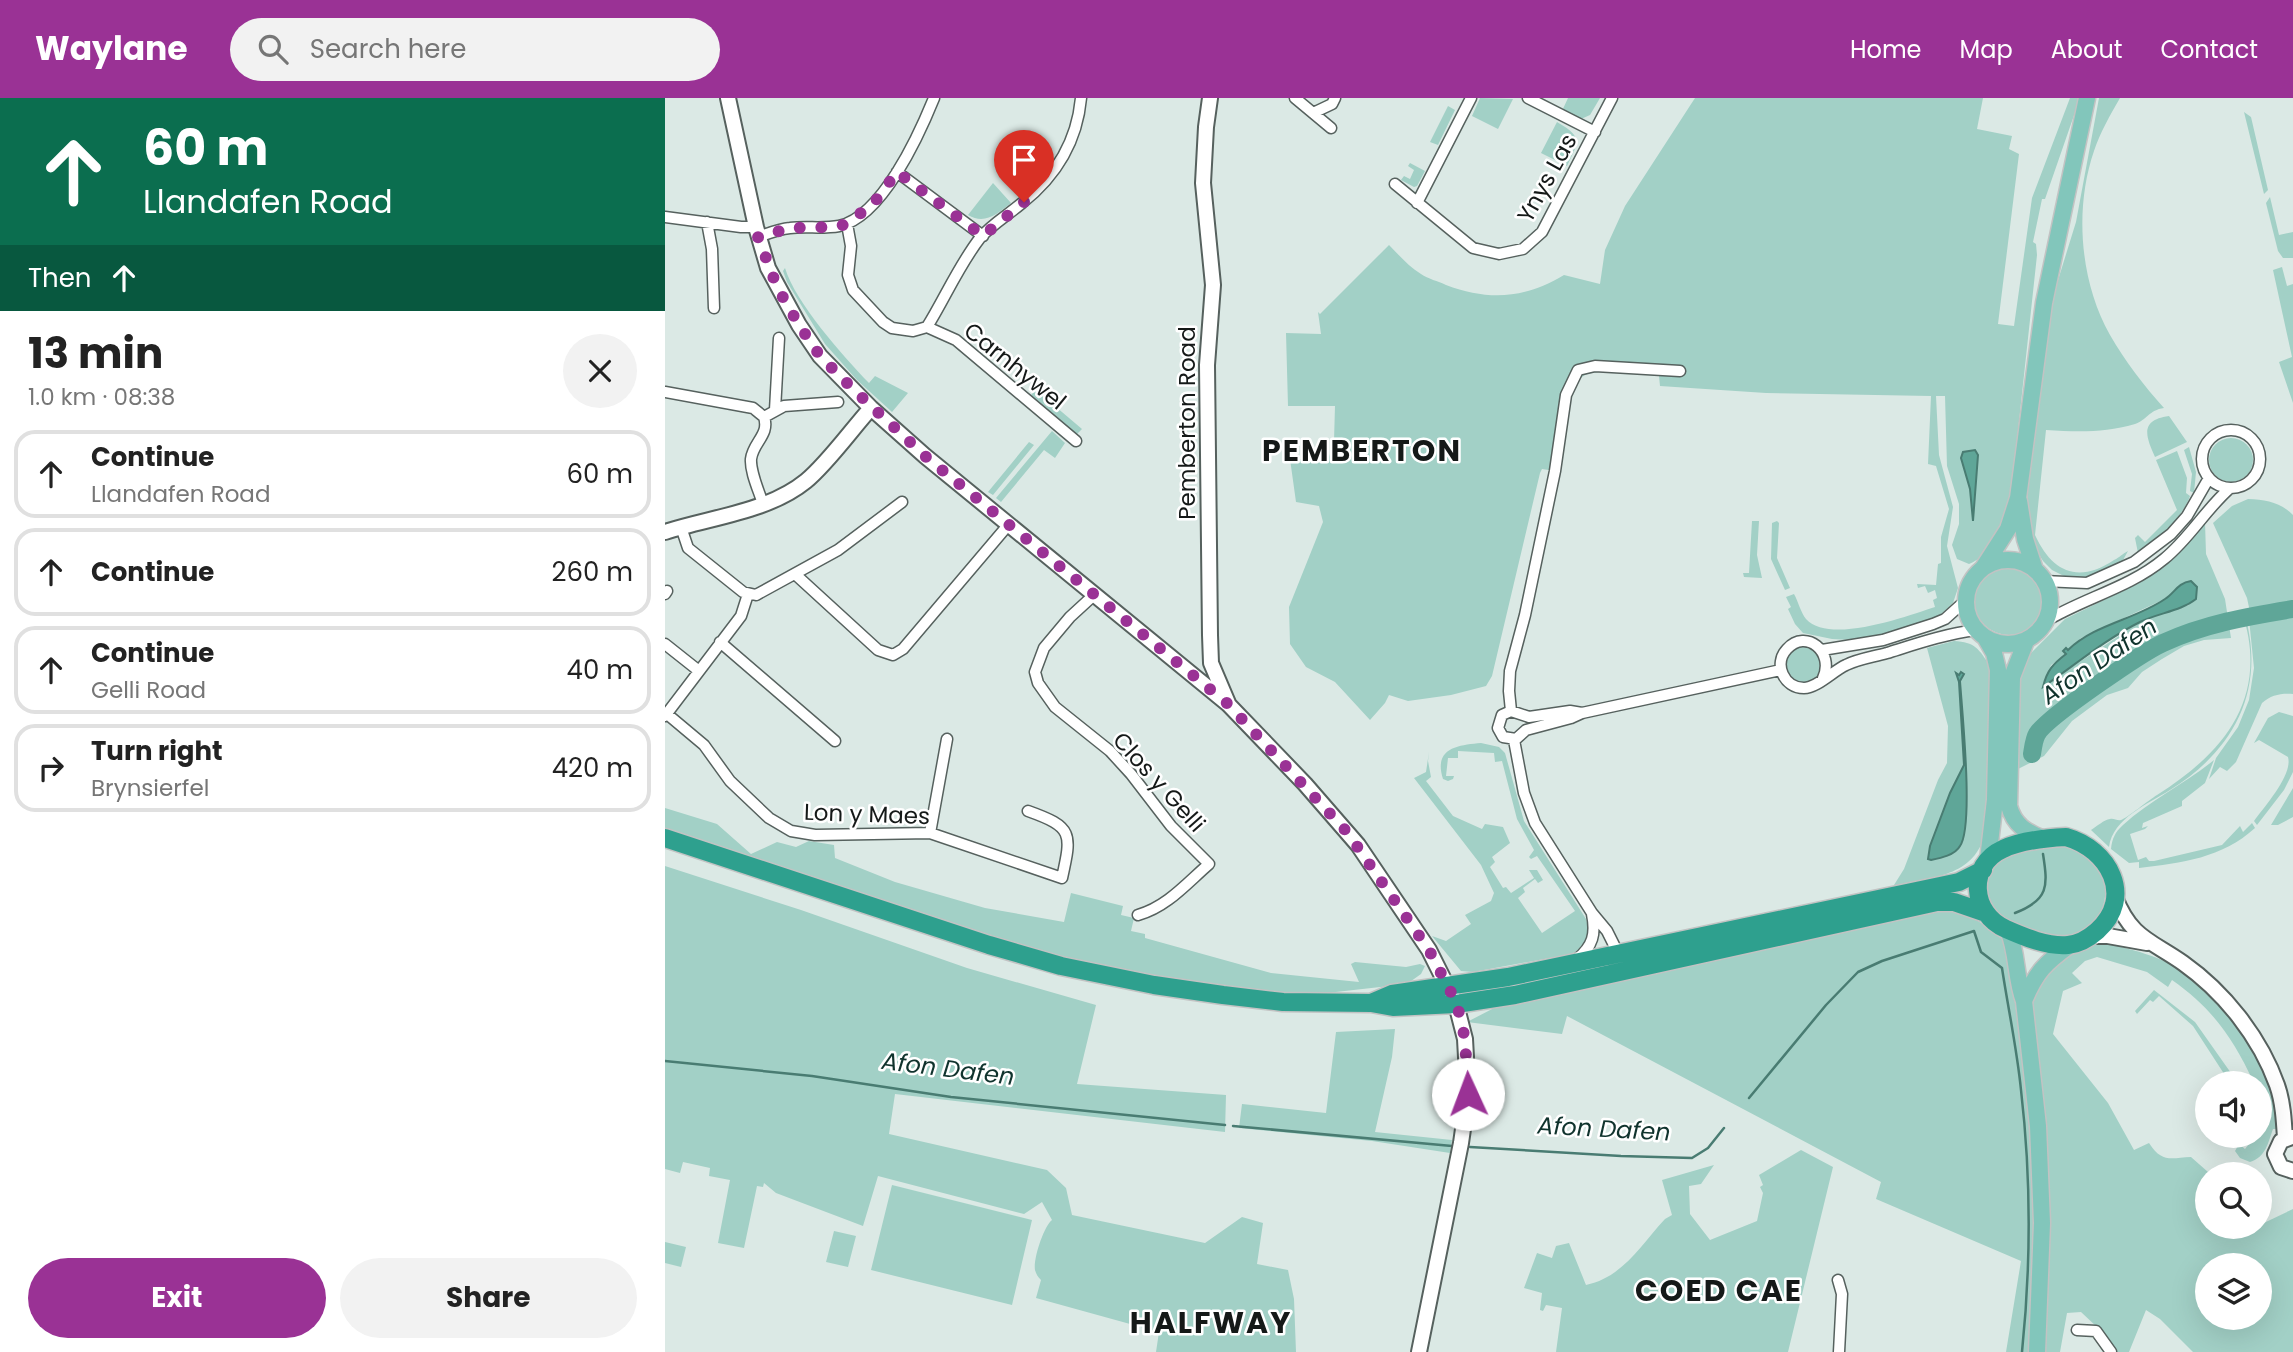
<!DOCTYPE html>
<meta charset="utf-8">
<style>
:root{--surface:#fff;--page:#f2f2f2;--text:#222;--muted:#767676;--line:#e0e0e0;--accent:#9a3295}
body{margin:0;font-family:Poppins,sans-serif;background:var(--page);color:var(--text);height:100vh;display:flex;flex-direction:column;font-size:26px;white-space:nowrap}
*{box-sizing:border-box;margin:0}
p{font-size:23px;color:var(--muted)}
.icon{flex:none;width:38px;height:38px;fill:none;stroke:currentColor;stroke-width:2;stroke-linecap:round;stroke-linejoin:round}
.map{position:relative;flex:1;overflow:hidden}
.drawer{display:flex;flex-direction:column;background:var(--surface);width:665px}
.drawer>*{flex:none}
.hud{background:#0b6e4f;color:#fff;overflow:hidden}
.fabs{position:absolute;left:1530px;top:973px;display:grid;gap:14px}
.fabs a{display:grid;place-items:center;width:77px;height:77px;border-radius:50%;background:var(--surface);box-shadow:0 7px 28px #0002;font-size:35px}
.pin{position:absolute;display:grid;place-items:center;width:60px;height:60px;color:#fff;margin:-72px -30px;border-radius:50% 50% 50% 0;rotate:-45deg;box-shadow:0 0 7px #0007}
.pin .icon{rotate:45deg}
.me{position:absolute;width:77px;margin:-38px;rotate:358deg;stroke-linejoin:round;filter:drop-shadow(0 0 5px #0008)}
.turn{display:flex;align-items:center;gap:24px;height:147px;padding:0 28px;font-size:32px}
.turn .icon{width:91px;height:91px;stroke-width:2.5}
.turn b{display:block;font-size:49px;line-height:60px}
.then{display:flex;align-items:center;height:66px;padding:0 28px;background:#0003;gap:14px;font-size:26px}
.round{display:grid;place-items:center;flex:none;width:74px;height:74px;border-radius:37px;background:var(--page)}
.overview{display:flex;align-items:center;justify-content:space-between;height:119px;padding:0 28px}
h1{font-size:42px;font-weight:700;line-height:52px}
.cta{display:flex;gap:14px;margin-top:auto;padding:14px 28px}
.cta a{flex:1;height:80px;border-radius:42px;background:var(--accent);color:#fff;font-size:28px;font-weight:700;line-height:80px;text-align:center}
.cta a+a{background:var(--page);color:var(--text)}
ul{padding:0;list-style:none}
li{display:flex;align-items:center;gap:21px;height:88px;margin:0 14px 10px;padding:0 14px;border:4px solid var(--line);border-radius:21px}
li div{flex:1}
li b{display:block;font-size:26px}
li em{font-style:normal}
header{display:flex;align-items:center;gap:42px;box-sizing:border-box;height:98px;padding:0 35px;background:var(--accent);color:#fff}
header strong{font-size:33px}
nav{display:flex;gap:38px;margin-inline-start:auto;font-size:24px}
.search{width:490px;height:63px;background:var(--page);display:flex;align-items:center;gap:18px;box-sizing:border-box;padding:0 24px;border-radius:38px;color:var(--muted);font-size:26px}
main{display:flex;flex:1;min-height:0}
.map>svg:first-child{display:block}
.green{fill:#a2d0c6;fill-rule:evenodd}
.water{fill:#5fa698;stroke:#497c72;stroke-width:2}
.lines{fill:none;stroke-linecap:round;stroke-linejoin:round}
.stream{stroke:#497c72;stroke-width:2.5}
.river{stroke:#5fa698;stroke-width:18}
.street-casing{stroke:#56615e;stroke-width:13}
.secondary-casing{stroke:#56615e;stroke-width:18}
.primary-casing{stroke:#c2c3c3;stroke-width:19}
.highway-casing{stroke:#c2c3c3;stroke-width:21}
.street{stroke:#fff;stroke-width:10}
.secondary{stroke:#fff;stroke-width:14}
.primary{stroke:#82c6bb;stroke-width:16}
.highway{stroke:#2ea08e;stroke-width:18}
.route{stroke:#9a3295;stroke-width:12;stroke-dasharray:0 21.6}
.labels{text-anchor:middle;stroke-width:5;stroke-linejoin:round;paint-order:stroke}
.street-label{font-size:23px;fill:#151918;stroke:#fff}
.water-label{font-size:24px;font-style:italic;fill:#10332d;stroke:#fff}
.district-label{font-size:30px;font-weight:bold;letter-spacing:2px;fill:#151918;stroke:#fff}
</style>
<header>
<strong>Waylane</strong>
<div class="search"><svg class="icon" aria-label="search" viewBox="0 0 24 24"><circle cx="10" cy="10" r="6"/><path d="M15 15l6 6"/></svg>Search here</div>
<nav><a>Home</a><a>Map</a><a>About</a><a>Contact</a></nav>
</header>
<main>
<section class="drawer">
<div class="hud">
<div class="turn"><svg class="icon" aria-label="ahead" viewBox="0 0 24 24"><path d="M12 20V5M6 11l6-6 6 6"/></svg><div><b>60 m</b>Llandafen Road</div></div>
<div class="then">Then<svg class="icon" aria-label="ahead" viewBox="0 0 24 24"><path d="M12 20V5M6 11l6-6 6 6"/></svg></div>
</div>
<div class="overview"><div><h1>13 min</h1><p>1.0 km · 08:38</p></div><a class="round"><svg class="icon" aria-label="close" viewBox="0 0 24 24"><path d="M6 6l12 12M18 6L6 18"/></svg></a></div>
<ul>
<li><svg class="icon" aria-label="ahead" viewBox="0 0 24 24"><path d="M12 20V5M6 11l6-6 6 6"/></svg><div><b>Continue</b><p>Llandafen Road</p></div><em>60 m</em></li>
<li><svg class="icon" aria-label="ahead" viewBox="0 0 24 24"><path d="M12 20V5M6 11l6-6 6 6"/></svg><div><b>Continue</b></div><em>260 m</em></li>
<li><svg class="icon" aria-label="ahead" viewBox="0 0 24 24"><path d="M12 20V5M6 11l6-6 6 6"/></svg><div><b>Continue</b><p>Gelli Road</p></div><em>40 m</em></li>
<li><svg class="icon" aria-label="right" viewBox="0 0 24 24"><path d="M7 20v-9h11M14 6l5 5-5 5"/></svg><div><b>Turn right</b><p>Brynsierfel</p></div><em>420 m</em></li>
</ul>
<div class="cta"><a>Exit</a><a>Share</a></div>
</section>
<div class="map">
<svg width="1628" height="1254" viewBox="0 0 1628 1254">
<rect width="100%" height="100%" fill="#dbe9e5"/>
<path class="green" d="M815,0L848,1L833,31L807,18Z
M903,0H935L925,17L916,21L897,13Z
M1030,0H1318L1312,31L1347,38L1344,51L1354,56L1333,226L1349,228L1367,100L1405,0H1415L1380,101H1377L1368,144L1371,146L1372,157L1347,388C1342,416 1333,454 1304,466L1292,461L1287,447L1294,426V406L1282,368L1280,298H1271L1274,357L1288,409L1282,448L1293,490L1288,505L1274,518L1221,536L1186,542L1167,541L1138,535L1130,526L1123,511L1126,509L1121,499L1129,496C1133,503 1136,515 1141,521C1165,547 1242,518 1270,509L1268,502L1272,500L1270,492L1263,495L1260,488L1253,490L1252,486L1271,487L1273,466L1276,465V439L1284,411L1271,368L1263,366L1266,298L1101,295L995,288L994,278C976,277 932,268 917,279C900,291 894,351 890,373L877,371L875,375L827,578L821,588L786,597L743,603L724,597L720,605L705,622L670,584L641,569L625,546L624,509L658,424L654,408L631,404L625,361L663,362L669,343L670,308H623L621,235L656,236L653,214L655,216L724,147C734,157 744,169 756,176C763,181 773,183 781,187C824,203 859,201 899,177L935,186L940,152L960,108ZM1310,352L1313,358L1308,423L1305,391L1296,360Z
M1434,0H1455C1445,17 1435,35 1429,53C1409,111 1415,184 1445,237C1460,263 1479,288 1499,310C1484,312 1482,322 1470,326C1439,335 1413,334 1381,332L1370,437C1387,474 1413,486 1449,462C1455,459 1457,456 1463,453L1457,464L1422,480L1399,478L1387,472L1378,463L1369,448L1362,419L1363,362L1385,208L1411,124Z
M783,8L790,12L773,47L765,44Z
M1579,14L1586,19L1603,92L1599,96Z
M892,24C918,39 914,43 902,68L876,55Z
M745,65L760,73L752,88L749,89L736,82L739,78L745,81L749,72L743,68Z
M328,85L346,105C332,116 320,127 303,117Z
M1605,99L1614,137L1628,134V160H1618L1613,153L1601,105Z
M1617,169L1622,188L1628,186V305L1614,264L1627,259L1608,172Z
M120,170C130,204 178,258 204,285L210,278L243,295L227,314L192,282L160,246L122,184L118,173Z
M371,292L417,331L412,336L366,297Z
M1504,318L1522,344L1490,359C1481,339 1474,322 1504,318Z
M387,333L400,345L390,360L379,352L336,404L331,400Z
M1544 362a22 22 0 1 1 44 0a22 22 0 1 1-44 0Z
M364,344L369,347L328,397L323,394Z
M1524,349L1531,374L1529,395L1525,393L1527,376L1519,352Z
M1512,353L1522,380L1521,395L1525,398C1516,422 1494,440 1473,455L1470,440L1473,437L1480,444L1512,412L1491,362Z
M1583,401C1601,402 1615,404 1628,417V507L1585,514L1582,500L1548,425L1567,408Z
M1087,423H1094L1092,457L1097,480L1079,479L1078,475H1084Z
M1112,423L1114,425L1112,460L1125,490L1120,492L1106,461L1107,425Z
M1540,424L1541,456L1560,501L1566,540L1539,542L1519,548L1497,561L1477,574L1463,590L1442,597L1407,623L1379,658L1351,672L1354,583L1360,561L1400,521L1476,484L1508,461ZM1510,491L1524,507L1500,514L1475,524L1378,588L1386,567L1401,556L1416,540L1502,500Z
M1309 502a35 35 0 1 1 70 0a35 35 0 1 1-70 0Z
M1628,511V596C1616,595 1606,597 1597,605L1571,664L1562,673L1555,669L1544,681L1551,660L1573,629L1584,602L1589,570L1584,521L1590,518Z
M1577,514H1579C1602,590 1570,652 1505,692C1483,706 1448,720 1444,749L1426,732C1432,728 1439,722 1445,721C1449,720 1452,723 1456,722C1462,720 1484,702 1492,697C1560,654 1605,599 1577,514Z
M1289,543C1310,544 1314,551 1325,568L1320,735C1310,777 1272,778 1236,787H1229L1239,771L1273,682L1282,665L1283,628L1262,550ZM1299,668L1281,758L1266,762L1265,748Z
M1120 567a19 19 0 1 1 38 0a19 19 0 1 1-38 0Z
M1614,614L1628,618V674L1619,692L1592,727L1589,723C1600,708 1628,677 1623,659L1594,642L1589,645L1603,620Z
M816,645L834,649L840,655L859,723L921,821C926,837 920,848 907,856L808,874L796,873L767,838L781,843L806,826L800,817L826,803L829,795L816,767L749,680L761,674L764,654L763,663L766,679L761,683L788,718L817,731L820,726L838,729L845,745L827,759L830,764L825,769L838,790L841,789L846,795L869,780L864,772H872L878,782L873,785L870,781L858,790L860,794L853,800L877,835L910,813L872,758L866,761L864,759L869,752L852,721L837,663L830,664L829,655L793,653V660H783L781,678H789L788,681L783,683L778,681C768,650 793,647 816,645Z
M1549,662L1540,685L1517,703V708L1478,725L1477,730L1483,728L1480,731L1465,736L1473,762L1481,759L1484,763H1489L1557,747L1575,728L1578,734L1587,725L1590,730C1557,760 1517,765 1474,770V764L1464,765L1446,751C1447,741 1450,734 1458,727C1485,702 1520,686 1549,662Z
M1628,690V719L1613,727H1606Z
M0,710L52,726L86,756L112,744L131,749L144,743L169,747L170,760L230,784L320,810L399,824L406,795L458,808L456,817L469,820L466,833L480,836V840L606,875L694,884L686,866L690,864L741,869L755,866L760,868L756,876L742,886L653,896H588L436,872L329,842L0,733Z
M1389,748C1464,744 1455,861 1373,835C1363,831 1346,829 1338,822C1331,817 1326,808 1321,801C1321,794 1319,785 1322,779C1332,753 1365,753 1389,748Z
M0,768L136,812L302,870L431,907L412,986L561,997L560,1034L230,996L224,1036L382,1072L401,1090L407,1117L540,1145L577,1119L598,1125L592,1166L623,1172L629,1201L631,1254H491L494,1234L371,1200L376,1182C373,1179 371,1176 370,1172C368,1161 379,1128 387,1122L377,1104L359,1116L213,1078L198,1128L111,1095L99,1085L98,1089L92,1088L79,1150L53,1145L65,1082L44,1078L45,1070L18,1064L15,1075L0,1071Z
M1276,809L1304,816L1337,841L1342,849C1357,951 1371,1054 1371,1158C1370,1190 1366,1222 1364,1254H1341L1356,1163L1211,1101L1216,1084L902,918L897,936L802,924L831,909Z
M1436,844C1465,851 1497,858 1522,876C1566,908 1613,976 1612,1031H1608C1603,1045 1601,1059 1585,1064L1575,1060L1570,1053L1574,1046L1580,1051L1590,1038H1594L1598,1013L1594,998V985H1589C1568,940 1548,911 1507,882L1503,889L1482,874L1432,859L1420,863L1407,875L1417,885L1398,893L1388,936L1443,1005L1469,1052L1484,1045C1497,1065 1505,1060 1526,1059L1543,1074L1542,1129H1582L1584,1132L1628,1111V1254H1528L1495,1221L1481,1212L1464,1254H1448L1433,1230L1416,1214L1402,1215L1395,1254H1379L1366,910L1375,880L1399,859ZM1542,1167H1594V1220H1542Z
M1489,892L1530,924L1573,985H1565L1528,928L1494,898L1488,904L1485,902L1472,916L1470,913Z
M730,931L727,959L710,1034L787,1042L785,1055L707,1043L574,1030L577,1006L661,1015L671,934Z
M1136,1052L1168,1069L1123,1254H891L897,1210L881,1207L878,1213L875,1212L877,1195L859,1190L872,1155L887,1160L891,1148L904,1145L921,1187C958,1179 975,1148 1000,1121L1007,1117L997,1082L1049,1067L1036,1086L1024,1088L1025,1116L1045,1142L1092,1123L1098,1095L1095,1089L1098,1087L1094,1077Z
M227,1087L367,1122L347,1207L206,1172Z
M169,1133L191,1138L183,1169L161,1164Z
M0,1144L21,1149L16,1169L0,1165Z"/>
<path class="water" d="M1310,352L1313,357L1308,423L1305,391L1296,360L1298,354Z
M1526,483L1532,489L1531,501C1516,513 1493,515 1475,524C1441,541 1410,567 1378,589C1382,572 1388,566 1401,556L1398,553L1401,550L1403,552C1430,526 1469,522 1500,501C1510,495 1512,485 1526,483Z
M1296,574L1299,576L1295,583C1297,613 1309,728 1295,748C1290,757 1276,760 1266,762L1263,761L1265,748L1285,695L1299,667L1294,584L1291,575L1294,577Z"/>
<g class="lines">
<path class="stream" d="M1613,507L1614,513
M1621,512L1623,517
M1350,815C1384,802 1383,788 1378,756
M0,963L147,978L286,999L560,1027
M1084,1000L1161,907L1193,874L1217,863L1309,833L1316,854L1337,870C1343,910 1352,951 1356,992C1366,1078 1366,1167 1357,1254
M568,1028L787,1048
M805,1049L956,1058L1027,1060L1043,1050L1059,1030"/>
<path class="river" d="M1367,656C1368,650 1369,641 1372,636C1382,619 1478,554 1498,545C1539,526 1584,518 1628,511"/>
<defs>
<path id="street" d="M630,0L666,30
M863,0L930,34
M648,15L667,6L670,0
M232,74L318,138
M730,86L808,150L834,156L858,151L877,134L947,0
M752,105L806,0
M0,119L76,129H91
M42,124L47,151L49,210
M182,126L186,148L183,177L188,192L218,224L227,230L248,233L262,229C280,200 294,167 315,140C327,126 343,117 357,105C391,78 412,44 416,0
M93,139C104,135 114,131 125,130C141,128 158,131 174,128C217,119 254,37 269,0
M262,229L291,242L411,343
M0,294L88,310L99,319
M110,312L114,240
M99,319L119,308L173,304
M1537 361a29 29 0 1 1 58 0a29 29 0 1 1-58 0Z
M98,406C94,393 85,374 86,361C88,344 105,337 99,319
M16,429L23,450L78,494L91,497L173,452L237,404
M131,477L213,552L228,557L238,551L344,426
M1379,483L1422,485L1469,464L1506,436L1522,418L1544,380
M0,496L2,493
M429,497L405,519L379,550L370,574L373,585L390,609L445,653L466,676L506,728L544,766C522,785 502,809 473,817
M1381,523C1419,500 1464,490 1499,461C1525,440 1540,412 1565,390
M55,544L170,643
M0,546L34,573
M1157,552L1218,542L1268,526L1280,521L1300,503
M1158,580C1170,554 1141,530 1122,551C1108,566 1119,590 1139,590C1152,590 1168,573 1181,567C1193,561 1208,559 1222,555C1251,546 1280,536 1311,532
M846,613L844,593L845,573L860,517L890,373L901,297L913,272L930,268L1015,273
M917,615L905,613L864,619L846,613L837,617L833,630L838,639L851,641L861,632L906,620L917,615L1116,572
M2,616L39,647L65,683L104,720L126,733L150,737L265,735L397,780C407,735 408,729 363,713
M0,618L76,518L83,496
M849,642L859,695L870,725L927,815L942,833L954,857
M265,735L282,641
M912,861C928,848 931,836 927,816
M1173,1182L1177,1196L1174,1254
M1412,1232L1431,1233L1446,1254"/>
<path id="secondary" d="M63,0L91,129L103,170L134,227L155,258L206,310L260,358L563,606L640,686L693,747L764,852L791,906L800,941L803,996L796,1045L754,1254
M545,0L541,29L538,85L548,187L542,267L545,537L546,565L563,605
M0,434C46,419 103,414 141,383C162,366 187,331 206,310
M1450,799C1466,840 1485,842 1518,865C1559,894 1595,939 1612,987C1618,1004 1619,1023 1620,1041
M1426,838H1443L1482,845
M1627,1039L1616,1043L1610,1056L1616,1069L1628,1073"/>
<path id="primary" d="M1354,403L1360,441L1370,472
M1301 504a42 42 0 1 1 84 0a42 42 0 1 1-84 0Z
M1318,470L1343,431L1353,400L1379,205L1422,0
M1321,541L1329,555L1333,572L1330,702L1323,762
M1361,543L1347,579L1344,708C1349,727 1361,734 1379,741
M1343,832C1353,855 1350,880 1359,903L1373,1028L1377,1125L1372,1254
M1359,903C1371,874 1380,865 1405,847"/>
<path id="highway" d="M1401,739C1444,751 1470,799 1432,833C1424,840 1414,846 1403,847C1383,849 1359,839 1341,831C1306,816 1302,767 1338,751C1357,742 1381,740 1401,739Z
M0,740L324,847L396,868L489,887L558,897L618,904L706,905L728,909L791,906L850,897L1272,804H1289L1318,814
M706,905L727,896L843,879L1294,784L1318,772"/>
</defs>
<use href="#street" class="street-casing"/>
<use href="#secondary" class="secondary-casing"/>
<use href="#primary" class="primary-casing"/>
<use href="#highway" class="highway-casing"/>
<use href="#street" class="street"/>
<use href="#secondary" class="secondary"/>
<use href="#primary" class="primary"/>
<use href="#highway" class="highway"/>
</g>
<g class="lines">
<path class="route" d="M359,104L318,138L232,74L208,106L181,126L172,129L125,130L93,139L112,189L134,227L155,258L189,292L260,358L563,606L682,734L764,852L792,906L800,941L803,996"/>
</g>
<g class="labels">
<g class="street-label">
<text transform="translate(882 80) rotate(-61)" y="8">Ynys Las</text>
<text transform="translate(350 268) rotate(39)" y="8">Carnhywel</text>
<text transform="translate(522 325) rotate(-90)" y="8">Pemberton Road</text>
<text transform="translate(494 684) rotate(48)" y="8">Clos y Gelli</text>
<text transform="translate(202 716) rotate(2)" y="8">Lon y Maes</text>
</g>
<g class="water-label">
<text transform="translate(1434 563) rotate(-34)" y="8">Afon Dafen</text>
<text transform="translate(283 971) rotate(7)" y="8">Afon Dafen</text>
<text transform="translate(939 1031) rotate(3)" y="8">Afon Dafen</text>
</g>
<g class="district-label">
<text x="697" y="363">PEMBERTON</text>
<text x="1054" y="1203">COED CAE</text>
<text x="546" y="1235">HALFWAY</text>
</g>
</g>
</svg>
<div class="fabs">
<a><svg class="icon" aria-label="sound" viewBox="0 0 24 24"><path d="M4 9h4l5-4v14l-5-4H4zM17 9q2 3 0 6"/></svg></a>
<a><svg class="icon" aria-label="search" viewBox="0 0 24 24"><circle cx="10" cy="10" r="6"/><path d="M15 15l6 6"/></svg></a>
<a><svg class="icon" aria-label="layers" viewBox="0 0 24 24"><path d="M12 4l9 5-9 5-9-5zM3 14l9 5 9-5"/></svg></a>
</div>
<div class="pin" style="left:359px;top:104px;background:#d93025"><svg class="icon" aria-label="arrive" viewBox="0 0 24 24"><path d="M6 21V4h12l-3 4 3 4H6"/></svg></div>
<svg class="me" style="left:803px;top:996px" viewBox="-20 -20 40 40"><circle r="19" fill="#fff"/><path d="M0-13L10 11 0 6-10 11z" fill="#9a3295"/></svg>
</div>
</main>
